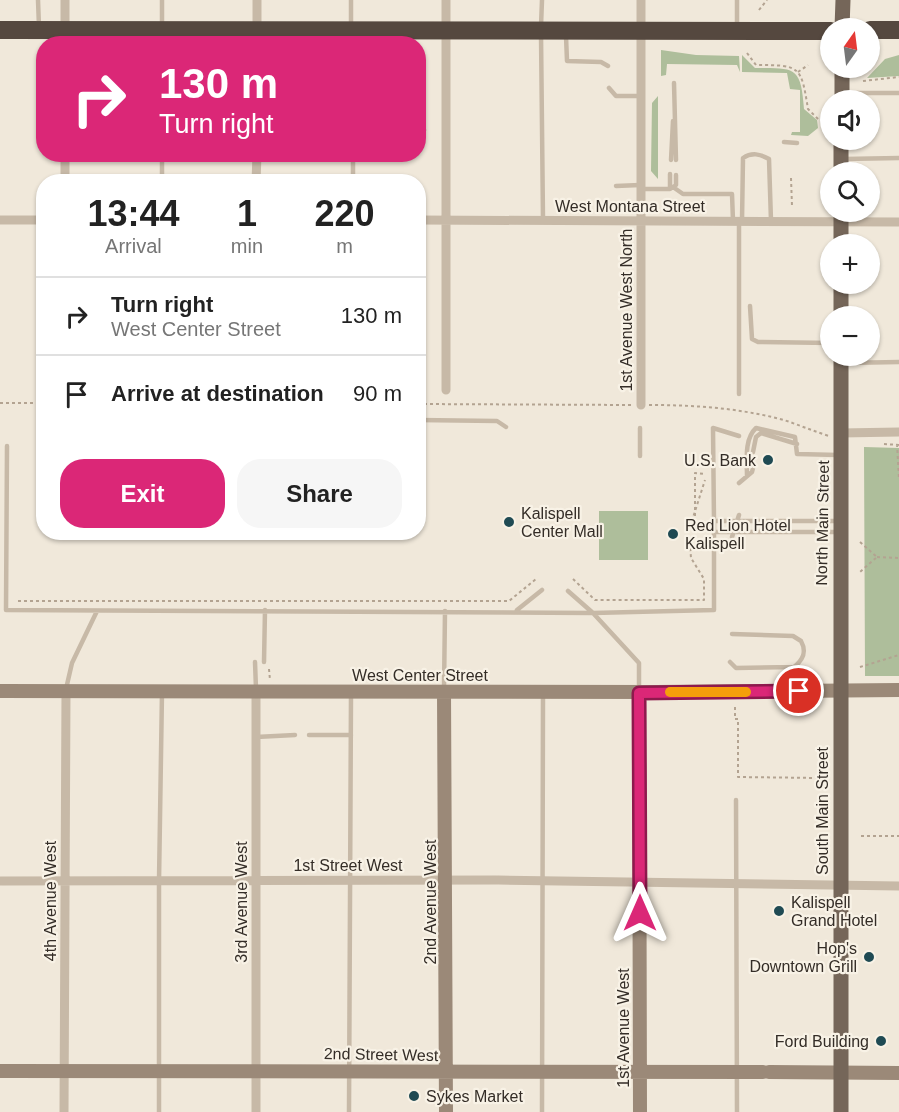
<!DOCTYPE html>
<meta charset="utf-8">
<style>
:root{--surface:#fff;--page:#f6f6f6;--text:#222;--muted:#767676;--line:#e0e0e0;--accent:#db2777}
body{margin:0;font-family:Arial,sans-serif;background:var(--page);color:var(--text);height:100vh;display:flex;flex-direction:column;font-size:22px;white-space:nowrap}
*{box-sizing:border-box;margin:0}
p{font-size:20px;color:var(--muted)}
.icon{flex:none;width:33px;height:33px;fill:none;stroke:currentColor;stroke-width:2;stroke-linecap:round;stroke-linejoin:round}
.map{position:relative;flex:1;overflow:hidden}
.sheet{position:absolute;left:36px;top:174px;width:390px;height:366px;display:flex;flex-direction:column;background:var(--surface);border-radius:24px;box-shadow:0 2px 4px #0004}
.sheet>*{flex:none}
.guide{position:absolute;left:36px;top:36px;width:390px;height:126px;border-radius:24px;box-shadow:0 2px 4px #0004;background:#db2777;color:#fff;overflow:hidden}
.needle{width:39px;rotate:14deg}
.fabs{position:absolute;left:820px;top:18px;display:grid;gap:12px}
.fabs a{display:grid;place-items:center;width:60px;height:60px;border-radius:50%;background:var(--surface);box-shadow:0 2px 4px #0004;font-size:30px}
.pin{position:absolute;display:grid;place-items:center;width:51px;height:51px;color:#fff;margin:-26px;border:3px solid #fff;border-radius:50%;box-shadow:0 2px 6px #0007}
.me{position:absolute;width:66px;margin:-33px;rotate:0deg;stroke-linejoin:round;filter:drop-shadow(0 0 4px #0008)}
.turn{display:flex;align-items:center;gap:21px;height:126px;padding:0 24px;font-size:27px}
.turn .icon{width:78px;height:78px;stroke-width:2.5}
.turn b{display:block;font-size:42px;line-height:51px}
.eta{display:flex;justify-content:space-evenly;align-items:center;height:102px;text-align:center}
.eta b{font-size:36px;font-weight:800;line-height:42px}
.cta{display:flex;gap:12px;margin-top:auto;padding:12px 24px}
.cta a{flex:1;height:69px;border-radius:24px;background:var(--accent);color:#fff;font-size:24px;font-weight:800;line-height:69px;text-align:center}
.cta a+a{background:var(--page);color:var(--text)}
ul{padding:0;list-style:none}
li{display:flex;align-items:center;gap:18px;height:78px;padding:0 24px;border-top:2px solid var(--line)}
li div{flex:1}
li b{display:block;font-size:22px}
li em{font-style:normal}
.map>svg:first-child{display:block}
.green{fill:#aebe9b}
.lines{fill:none;stroke-linecap:round;stroke-linejoin:round}
.path{stroke:#b3a391;stroke-width:2;stroke-dasharray:3 3;stroke-linecap:butt}
.lane{stroke:#c7b9a7;stroke-width:4.5}
.street{stroke:#c7b9a7;stroke-width:9}
.secondary{stroke:#9b8978;stroke-width:14}
.primary{stroke:#756659;stroke-width:15}
.highway{stroke:#55483f;stroke-width:18}
.route-casing{stroke:#8e194d;stroke-width:15}
.route{stroke:#db2777;stroke-width:10}
.slow{stroke:#f59e0b;stroke-width:10}
.poi-dot{fill:#1f4a53;stroke:#f8f2e6;stroke-width:2}
.labels{text-anchor:middle;stroke-width:4.5;stroke-linejoin:round;paint-order:stroke}
.street-label{font-size:16px;fill:#342d27;stroke:#f8f2e6}
.poi-label{font-size:16px;fill:#342d27;stroke:#f8f2e6;text-anchor:start}
</style>
<div class="map">
<svg width="899" height="1112" viewBox="0 0 899 1112">
<rect width="100%" height="100%" fill="#f0e8da"/>
<path class="green" d="M661,50L696,55L739,56L740,72L737,65L667,64L666,75L661,76Z
M742,55L755,68C795,68 801,66 804,109L817,120L818,128L808,136L791,135L792,132H800V90L790,89L787,73L742,72Z
M899,55V76L867,78L885,59Z
M658,96V179L651,171L652,103Z
M864,447L899,448V676H865Z
M599,511H648V560H599Z"/>
<g class="lines">
<path class="path" d="M759,10L767,0
M747,53L756,65C801,65 801,66 808,109L819,120
M798,72L808,65
M863,81L899,77
M791,178L792,206
M0,403H44
M418,404L632,405
M649,405C695,405 739,408 784,420C799,425 813,431 829,436
M884,444L899,445
M897,444L899,479
M695,516V473L705,474
M690,527L705,480
M860,542L877,557L860,572
M877,557L899,558
M573,579L595,600H704V579L691,558L690,544
M18,601H509L536,579
M860,667L899,655
M269,669L270,680
M735,707V719H738V777L819,778
M861,836H899"/>
<path class="lane" d="M38,0L39,27
M162,0V26
M351,26V0
M541,26L542,0
M737,27V0
M541,34L543,220
M566,36L567,61L601,62L608,66
M418,58C427,70 421,91 418,105
M674,83L676,160
M609,88L616,96H641
M844,93H899
M418,117L424,130
M784,142L797,143
M162,154V182
M353,154V182
M844,159L899,158
M671,160L673,121
M616,186L640,185
M673,187L683,194H732L733,221
M642,189H670L676,185V175
M670,189V174
M739,221V394
M742,221L743,158C752,152 760,154 769,159L771,221
M750,306L752,339L758,342L831,343
M845,363L899,362
M418,420L497,421L506,427
M640,428V456
M739,436L713,428L714,521H837
M7,446L6,610L593,613L714,610V521
M753,452L756,437L761,433L797,444
M747,476C747,461 744,439 756,428L795,437L797,454L838,455
M739,483L752,472L753,468
M714,532H837
M732,537L739,515
M568,591L593,613L639,663V690
M517,610L542,590
M255,662L256,689
M264,662L265,610
M730,662L736,668L794,667C803,660 807,652 801,641L793,636L732,634
M66,689L72,663L97,611
M444,689L445,611
M309,735H351
M256,737L295,735
M736,800L737,1112
M159,1112V881L162,692
M349,1112L351,694
M542,1112L543,694"/>
<path class="street" d="M257,0V44
M446,0V390
M65,44V0
M65,182V154
M256,182L257,154
M0,220H44
M418,220L899,222
M641,405V0
M841,433L899,432
M256,692V1112
M0,881L498,880L899,886
M64,1112L66,691"/>
<path class="secondary" d="M0,691L656,692L899,690
M444,692L446,1112
M639,693L640,1112
M0,1071L763,1072
M769,1072L899,1073"/>
<path class="primary" d="M842,28L843,0
M842,100V68
M841,172V140
M841,212V244
M841,284V316
M841,1112V356"/>
<path class="highway" d="M0,30L831,31
M870,30H899"/>
</g>
<g class="lines">
<defs>
<path id="route" d="M640,913L639,693L799,691"/>
</defs>
<use href="#route" class="route-casing"/>
<use href="#route" class="route"/>
<path class="slow" d="M670,692H746"/>
</g>
<g class="poi-dot">
<circle cx="768" cy="460" r="6"/>
<circle cx="509" cy="522" r="6"/>
<circle cx="673" cy="534" r="6"/>
<circle cx="779" cy="911" r="6"/>
<circle cx="869" cy="957" r="6"/>
<circle cx="881" cy="1041" r="6"/>
<circle cx="414" cy="1096" r="6"/>
</g>
<g class="labels">
<g class="street-label">
<text x="630" y="212">West Montana Street</text>
<text transform="translate(626 310) rotate(-90)" y="6">1st Avenue West North</text>
<text transform="translate(822 523) rotate(-89)" y="6">North Main Street</text>
<text x="420" y="681">West Center Street</text>
<text transform="translate(822 811) rotate(-90)" y="6">South Main Street</text>
<text x="348" y="871">1st Street West</text>
<text transform="translate(50 901) rotate(-90)" y="6">4th Avenue West</text>
<text transform="translate(241 902) rotate(-90)" y="6">3rd Avenue West</text>
<text transform="translate(430 902) rotate(-90)" y="6">2nd Avenue West</text>
<text transform="translate(623 1028) rotate(-90)" y="6">1st Avenue West</text>
<text transform="translate(381 1054) rotate(1)" y="6">2nd Street West</text>
</g>
<g class="poi-label">
<text x="756" y="466" text-anchor="end">U.S. Bank</text>
<text x="521" y="519">Kalispell<tspan x="521" dy="18">Center Mall</tspan></text>
<text x="685" y="531">Red Lion Hotel<tspan x="685" dy="18">Kalispell</tspan></text>
<text x="791" y="908">Kalispell<tspan x="791" dy="18">Grand Hotel</tspan></text>
<text x="857" y="954" text-anchor="end">Hop's<tspan x="857" dy="18">Downtown Grill</tspan></text>
<text x="869" y="1047" text-anchor="end">Ford Building</text>
<text x="426" y="1102">Sykes Market</text>
</g>
</g>
</svg>
<div class="fabs">
<a><svg class="needle" viewBox="-14 -14 28 28"><path d="M0-13l5 13h-10z" fill="#e53935"/><path d="M0 13l5-13h-10z" fill="#767676"/></svg></a>
<a><svg class="icon" aria-label="sound" viewBox="0 0 24 24"><path d="M4 9h4l5-4v14l-5-4H4zM17 9q2 3 0 6"/></svg></a>
<a><svg class="icon" aria-label="search" viewBox="0 0 24 24"><circle cx="10" cy="10" r="6"/><path d="M15 15l6 6"/></svg></a>
<a>+</a>
<a>−</a>
</div>
<div class="pin" style="left:799px;top:691px;background:#d93025"><svg class="icon" aria-label="arrive" viewBox="0 0 24 24"><path d="M6 21V4h12l-3 4 3 4H6"/></svg></div>
<svg class="me" style="left:640px;top:913px" viewBox="-20 -20 40 40"><path d="M0-17L14 15 0 8-14 15z" fill="#db2777" stroke="#fff" stroke-width="4"/></svg>
<div class="guide">
<div class="turn"><svg class="icon" aria-label="right" viewBox="0 0 24 24"><path d="M7 20v-9h11M14 6l5 5-5 5"/></svg><div><b>130 m</b>Turn right</div></div>
</div>
<section class="sheet">
<div class="eta">
<div><b>13:44</b><p>Arrival</p></div>
<div><b>1</b><p>min</p></div>
<div><b>220</b><p>m</p></div>
</div>
<ul>
<li><svg class="icon" aria-label="right" viewBox="0 0 24 24"><path d="M7 20v-9h11M14 6l5 5-5 5"/></svg><div><b>Turn right</b><p>West Center Street</p></div><em>130 m</em></li>
<li><svg class="icon" aria-label="arrive" viewBox="0 0 24 24"><path d="M6 21V4h12l-3 4 3 4H6"/></svg><div><b>Arrive at destination</b></div><em>90 m</em></li>
</ul>
<div class="cta"><a>Exit</a><a>Share</a></div>
</section>
</div>
